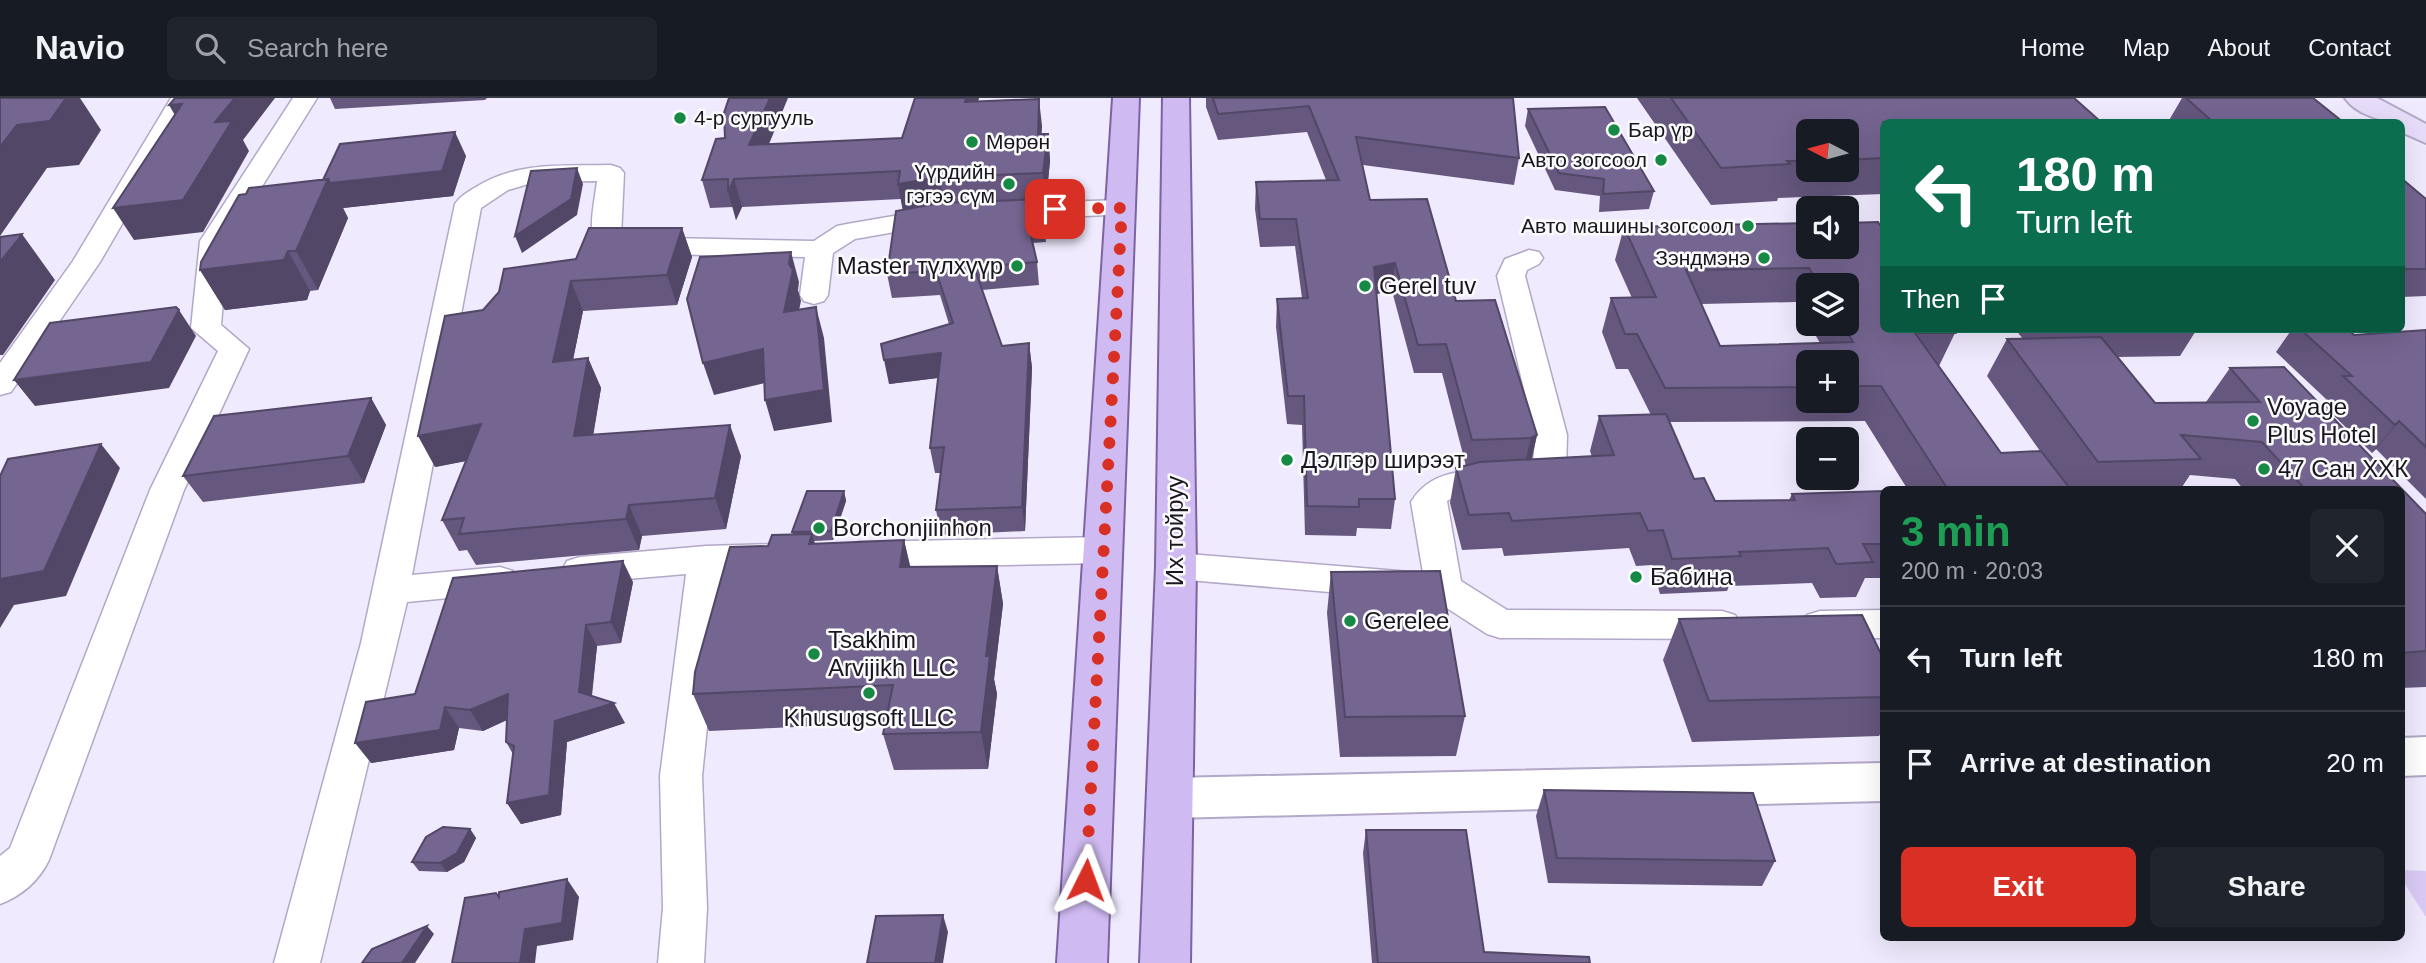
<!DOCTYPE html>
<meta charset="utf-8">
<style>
:root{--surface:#171b24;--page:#20242c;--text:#f1f3f6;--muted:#9ea1a6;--line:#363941;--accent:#d93025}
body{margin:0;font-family:Helvetica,sans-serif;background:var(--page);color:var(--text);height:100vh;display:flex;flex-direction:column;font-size:26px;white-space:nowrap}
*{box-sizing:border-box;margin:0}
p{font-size:23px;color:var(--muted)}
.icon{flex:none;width:38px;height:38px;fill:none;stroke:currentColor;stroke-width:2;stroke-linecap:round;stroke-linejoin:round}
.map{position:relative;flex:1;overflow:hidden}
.sheet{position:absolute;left:1880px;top:388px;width:525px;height:455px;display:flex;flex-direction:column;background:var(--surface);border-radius:10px;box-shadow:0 7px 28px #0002}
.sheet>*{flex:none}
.banner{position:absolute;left:1880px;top:21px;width:525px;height:214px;border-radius:10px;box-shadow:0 7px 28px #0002;background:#0b6e4f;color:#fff;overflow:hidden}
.needle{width:46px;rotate:276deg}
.tools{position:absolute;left:1796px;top:21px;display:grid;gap:14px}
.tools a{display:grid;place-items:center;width:63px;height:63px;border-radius:10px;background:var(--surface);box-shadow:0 7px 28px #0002;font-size:35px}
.pin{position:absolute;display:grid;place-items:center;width:60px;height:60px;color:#fff;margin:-30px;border-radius:14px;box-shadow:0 4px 10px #0006}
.me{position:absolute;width:77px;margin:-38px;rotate:3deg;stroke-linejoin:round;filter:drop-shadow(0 0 5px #0008)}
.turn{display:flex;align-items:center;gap:24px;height:147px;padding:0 21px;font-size:32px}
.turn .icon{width:91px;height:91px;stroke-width:2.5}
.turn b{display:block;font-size:49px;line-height:60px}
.then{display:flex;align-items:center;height:66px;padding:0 21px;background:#0003;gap:14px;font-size:26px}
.round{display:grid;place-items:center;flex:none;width:74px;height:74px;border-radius:10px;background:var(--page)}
.headline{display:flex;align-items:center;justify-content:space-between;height:119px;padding:0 21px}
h1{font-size:42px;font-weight:600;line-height:52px;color:#1e9e55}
.button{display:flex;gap:14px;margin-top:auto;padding:14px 21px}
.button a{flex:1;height:80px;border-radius:10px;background:var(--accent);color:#fff;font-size:28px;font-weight:600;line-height:80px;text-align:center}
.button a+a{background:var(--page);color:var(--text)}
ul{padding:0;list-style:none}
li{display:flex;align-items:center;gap:21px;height:105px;padding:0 21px;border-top:2px solid var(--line)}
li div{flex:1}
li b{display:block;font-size:26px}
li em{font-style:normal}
header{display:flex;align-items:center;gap:42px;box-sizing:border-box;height:98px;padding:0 35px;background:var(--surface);border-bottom:2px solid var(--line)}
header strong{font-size:33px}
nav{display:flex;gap:38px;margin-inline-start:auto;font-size:24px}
.search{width:490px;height:63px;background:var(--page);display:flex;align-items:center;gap:18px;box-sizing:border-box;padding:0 24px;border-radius:10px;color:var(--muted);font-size:26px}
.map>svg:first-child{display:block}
.green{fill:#dacbf6}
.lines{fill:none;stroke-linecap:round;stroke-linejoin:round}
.minor-casing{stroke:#b2a8c7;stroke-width:3}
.tertiary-casing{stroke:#b2a8c7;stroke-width:4}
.secondary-casing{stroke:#b2a8c7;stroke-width:4}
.primary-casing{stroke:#7c63a4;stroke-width:4}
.minor{fill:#fff;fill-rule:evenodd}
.tertiary{fill:#fff;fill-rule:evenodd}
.secondary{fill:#e7dcf9;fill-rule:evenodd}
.primary{fill:#d0baf2;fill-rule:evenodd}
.wall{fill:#65577d;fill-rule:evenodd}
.shaded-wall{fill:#524766}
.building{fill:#756591;stroke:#524766;stroke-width:2;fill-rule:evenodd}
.route{stroke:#d93025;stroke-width:12;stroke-dasharray:0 21.6}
.poi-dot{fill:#168a44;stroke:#fbfbfb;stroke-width:2.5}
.labels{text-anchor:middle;stroke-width:5;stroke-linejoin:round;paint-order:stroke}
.far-poi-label{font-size:21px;fill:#1a1621;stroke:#fbfbfb;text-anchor:end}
.poi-label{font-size:24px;fill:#1a1621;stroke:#fbfbfb;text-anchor:start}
.street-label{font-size:24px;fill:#1a1621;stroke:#fbfbfb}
</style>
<header>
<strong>Navio</strong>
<div class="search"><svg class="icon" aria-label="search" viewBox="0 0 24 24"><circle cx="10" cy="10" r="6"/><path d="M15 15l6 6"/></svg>Search here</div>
<nav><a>Home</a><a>Map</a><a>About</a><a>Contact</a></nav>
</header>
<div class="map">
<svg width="2426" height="865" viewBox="0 0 2426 865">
<rect width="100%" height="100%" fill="#f0eafe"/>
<path class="green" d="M2401,772L2426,773V819L2401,780Z"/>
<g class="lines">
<defs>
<path id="minor" d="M171,0H195L100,164L11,294L0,297V265L73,163Z
M293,0H317L228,143L221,227L249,251L184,392L49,762C39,783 21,798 0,806V758L10,750L150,392L218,253L191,230L200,143Z
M611,67L620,70L624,75L621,139L814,143L837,128L847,126L940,110L949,112L953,118L949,124L940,126L855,141L833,155L828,197L824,203L814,206L804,203L800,197L805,159L608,155L598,153C586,135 595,103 597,83L535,84L508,92L481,110L412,477L500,469L513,473L518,482L513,491L500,495L407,504L320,865H274L361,545L455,106C460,98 468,94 476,89C517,63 565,68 611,67Z
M1122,102L1131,104L1135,110L1131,116L996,122L987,120L983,114L987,108L996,106Z
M1529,152L1539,154L1543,160L1539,166L1527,172L1525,178L1567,337L1566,373C1540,415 1482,382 1447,403L1461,483L1507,512L1722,513L1735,517L1741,527L1735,537L1722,541L1500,540L1487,536L1436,503L1176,481L1163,477L1158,468L1163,459L1176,455L1423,475L1411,404C1436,363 1484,375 1525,372L1533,368L1535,337L1497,178L1505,161Z
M1104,439L1117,443L1122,452L1117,461L1104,465L859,470L846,466L841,457L846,448L859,444Z
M775,446L788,450L793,459L788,468L775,472L723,473L702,678L707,810L704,865H658L663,810L660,678L686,476L580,485L567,481L562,472L567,463L580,459L706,448Z
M1883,512V540L1820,541L1807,537L1801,527L1807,517L1820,513Z"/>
<path id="tertiary" d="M2426,639V677L2401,678V640Z
M1883,665V703L1171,720L1155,714L1148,700L1155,686L1171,680Z"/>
<path id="secondary" d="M2345,0H2377L2426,26V45L2401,34V24C2382,24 2356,16 2345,0Z"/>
<path id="primary" d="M1113,0H1139L1107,865H1057Z
M1163,0H1189L1196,468L1190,865H1140L1156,468Z"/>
</defs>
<use href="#minor" class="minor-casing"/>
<use href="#tertiary" class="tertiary-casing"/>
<use href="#secondary" class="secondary-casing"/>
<use href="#primary" class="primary-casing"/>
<use href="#minor" class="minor"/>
<use href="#tertiary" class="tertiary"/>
<use href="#secondary" class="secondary"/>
<use href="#primary" class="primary"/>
</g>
<path class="wall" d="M330,0H487L485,2L335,11Z
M915,0H979L978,3L1042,28L1041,36H1048L1050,63L1046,103H1042L1046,144L1032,145L1037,164L1039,187L982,192L1002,248L1029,245L1032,270L1025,433L941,437L936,412L941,375H935L930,350L938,280L889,286L949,226L940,197L892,200L887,176L903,111L901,101L742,109L736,122L733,109L710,110L702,82L725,40L769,46L902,40Z
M1206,0H1513L1519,60L1514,87L1363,67L1370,102L1427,101L1456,203L1495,202L1537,337L1532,361L1592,359L1590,353L1599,318L1651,317L1628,271H1616L1602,234L1611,200H1632L1615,162L1624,129L1808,125V149H1846V125L1878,124L1883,132V231H1952L1955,235L1939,268L2001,355L2040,353L1987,278L2007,241H2023L2015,231H2197L2180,258L2117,259L2155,305L2206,304L2230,270L2284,269L2426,416V589L2401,590V392H2244L2235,381L2190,377L2180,392H1896H1908L1865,323L1669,324L1694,381L1704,380L1715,403L1789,402L1792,396L1883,393V480H1865L1856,499L1820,500L1812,485L1729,488L1727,493L1660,496L1652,467L1636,468L1629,450L1504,458L1502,450L1462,452L1450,405L1456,370L1466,368L1442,275H1414L1392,193L1376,196L1395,401L1391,431L1357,430L1356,438L1305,437L1302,327L1287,326L1276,229L1277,201L1302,200L1295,148L1260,149L1255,111L1256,84L1326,82L1307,34L1218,42L1206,9ZM1808,187H1846V226H1809L1820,245L1720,248L1701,206L1796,204L1808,224ZM1808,264H1846V303H1808Z
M1637,0H2074L1883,24V96L1778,100L1777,103L1711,107ZM1808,33H1846V72H1808Z
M2182,0H2313L2343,24H2168Z
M1528,11L1654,93L1649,111L1599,114L1600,98L1555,92L1525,28Z
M466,58L453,98L343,110L348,120L318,192L310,193L307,202L225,212L200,172L246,96L323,82Z
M2401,80L2426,101V198L2401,199Z
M682,130L692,159L677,207L583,213L573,262L588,260L601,290L593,337L741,358L726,431L642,438L639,452L476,467L467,452L459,453L442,422L466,363L435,369L576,161Z
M2292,231H2348L2354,237L2426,232V401L2376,351L2372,355L2322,306L2326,301L2276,254Z
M371,300L386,327L364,385L203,404L183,378Z
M844,393L846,403L833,442L814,443L815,446L904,442L910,469L997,468L1003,506L994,581L997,596L988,671L894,672L883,636L886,625L709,633L693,596L793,437L792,434Z
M1331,474L1465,618L1456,658L1340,659L1327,515Z
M633,484L621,545L597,548L592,598L625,625L567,644L561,717L521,726L507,705L513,656L506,644L507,622L483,633L459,630L454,652L371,665L415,596Z
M1679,521L1883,560V631L1879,638L1692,644L1663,562Z
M1544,692L1775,763L1762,788L1548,785L1536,718Z
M470,731L476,740L464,764L447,774L419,773L412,764Z
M1366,732L1484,854L1590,865H1372L1363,755Z"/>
<path class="shaded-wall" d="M66,0H80L101,32L79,67L47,70L0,138V49L17,27Z
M235,0H275L243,42L249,53L203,134L134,142L113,110L215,24Z
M770,0H788L757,75L749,47Z
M966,0H979L969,30L965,4Z
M1039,1L1042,28L1040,64L1038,36Z
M182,6L187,38L169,7Z
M455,34L466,58L453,98L343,110L348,120L318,192L296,153L328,81Z
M1048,36L1050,63L1046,103L1043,75Z
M577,70L583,86L577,117L522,155L515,138Z
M939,79L944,107L903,114L898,86Z
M734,81L742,109L736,122L728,94Z
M682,130L692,159L677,207L667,177Z
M22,136L55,182L3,257H0V164Z
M288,153L310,193L307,202L225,212L200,172Z
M791,154L799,184L798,192L801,203L792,245L784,214Z
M1395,165L1392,193L1371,197L1374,169Z
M571,183L583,213L566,295L553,264Z
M816,209L824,240L832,324L774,333L765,302Z
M179,212L196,238L169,290L35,308L14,282Z
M1029,245L1032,270L1025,433L1022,409Z
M763,251L773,283L714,297L703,265Z
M941,255L945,279L889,286L884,262Z
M588,260L601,290L588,369L574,338Z
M371,300L386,327L364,385L348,358Z
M2399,323L2376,351L2372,355L2395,327Z
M481,326L497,357L435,369L418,338Z
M730,327L741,358L726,431L715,400Z
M1537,337L1530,366L1524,369L1531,340Z
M101,346L120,370L66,498L14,507L0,530V481Z
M844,393L846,403L833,442L831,433Z
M629,407L642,438L639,452L626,421Z
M812,436L823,474L809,446Z
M904,442L913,480L900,469Z
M623,463L633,484L621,545L611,524Z
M997,468L1003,506L994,581L997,596L988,671L981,634L986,558Z
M586,527L597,548L590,612L614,605L625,625L567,644L561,717L521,726L507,705L555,623L579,594Z
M508,596L520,616L483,633L470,612Z
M445,609L459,630L454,652L371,665L355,645Z
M470,731L476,740L464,764L447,774L440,765Z
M567,781L579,799L573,842L537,848L535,865H520L525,831Z
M943,817L948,834L943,865H935Z
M427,828L434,836L415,865H402Z"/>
<path class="building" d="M0,0H66L50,23L17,27L0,49Z
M175,0H235L215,24L232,23L183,102L113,110L182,6L169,7Z
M729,0H770L749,47L902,40L915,0H966L965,4L1039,1L1038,36H1048L1043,75L939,79L898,86L900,73L734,81L728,94V81L702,82L716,41L725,40L724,15Z
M1213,0H1513L1519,60L1356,39L1370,102L1427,101L1456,203L1495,202L1537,337L1531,340L1472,342L1446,246L1418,247L1395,165L1374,169L1395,401H1359V409L1307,408L1304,298H1288L1277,201L1308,200L1296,121H1260L1256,84L1339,82L1309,8L1218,16Z
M1671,0H2074L2101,24H1883V60L1846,62V33H1808V63H1787L1790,66L1721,70Z
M2186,0H2313L2343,24H2213Z
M1605,9L1654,93L1603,96L1604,81L1559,75L1528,11Z
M455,34L442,73L330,85L328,81L323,82L340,46Z
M577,70L571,101L515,138L531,73Z
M2401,80L2426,101V171H2401Z
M328,81L296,153H288L284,162L200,172L201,164L239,97L246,96L249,90Z
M1042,101L1043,120L1027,121L1037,164L974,169L1002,248L1029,245L1022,409L936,412L944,349L930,350L941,255L884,262L881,246L953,225L936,173L887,176L896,113L940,105Z
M1878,124L1883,132V231H1952L1955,235H1915L2001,355L2041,353L2071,392H1896L1947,390L1881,288H1846V264H1808V289L1665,290L1637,236H1625L1611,200L1656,199L1624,129L1808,125V149H1846V125ZM1809,170L1819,187H1846V226H1842L1853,244L1720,248L1686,172Z
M589,130H682L667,177L571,183L553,264L588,260L574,338L730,327L715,400L629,407L626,421L459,436L464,420L442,422L481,326L418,338L445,218L483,212L499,194L504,171L576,161Z
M22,136L17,143L0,164V139Z
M791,154L789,166L793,172L784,214L816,209L824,292L765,302L763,251L703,265L687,201L700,159Z
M176,209L179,212L151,264L14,282L50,225Z
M2300,231H2348L2354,237L2426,232V349L2399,323L2395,327L2343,278H2352Z
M2101,239L2155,305L2260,304L2230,270L2284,269L2426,416V553L2401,555V392H2306L2262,344L2181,337L2201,361L2098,364L2007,241Z
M371,300L348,358L183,378L214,318Z
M1666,316L1694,381L1704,380L1715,403L1795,402L1792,396L1883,393V446H1863L1873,464L1836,466L1828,450L1739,454L1741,458L1672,461L1663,432L1648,433L1640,415L1512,423L1509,415L1469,417L1456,370L1480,364L1614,357L1599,318Z
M101,346L44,473L0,481V378L8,361Z
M807,393H844L831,433L792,434Z
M812,436L809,446L904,442L900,469L997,468L986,558H990L981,634L883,636L893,587L693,596L695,574L730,449L768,448L772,437Z
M623,463L611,524L586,527L579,594L614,605L555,623L549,697L507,705L514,648L506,644L508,596L470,612L445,609L440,632L355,645L366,604L415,596L453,480Z
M1440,473L1465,618L1345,619L1331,474Z
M1862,517L1883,560V599L1709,603L1679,521Z
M1544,692L1753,695L1775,763L1557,760Z
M443,729L470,731L457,755L440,765L412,764L426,739Z
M1366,732H1466L1484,854L1589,859L1590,865H1378Z
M567,781L562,825L525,831L520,865H452L465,800L496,795L499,799V794Z
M943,817L935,865H867L876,818Z
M427,828L402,865H362L372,851Z"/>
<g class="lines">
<path class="route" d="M1055,111L1122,110L1086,782"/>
</g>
<g class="poi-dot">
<circle cx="680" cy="20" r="7"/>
<circle cx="1614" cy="32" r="7"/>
<circle cx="972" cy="44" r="7"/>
<circle cx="1661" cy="62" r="7"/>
<circle cx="1009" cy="86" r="7"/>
<circle cx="1748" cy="128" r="7"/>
<circle cx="1764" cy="160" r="7"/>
<circle cx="1017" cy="168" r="7"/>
<circle cx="1365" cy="188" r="7"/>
<circle cx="2253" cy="323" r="7"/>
<circle cx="1287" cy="362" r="7"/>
<circle cx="2264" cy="371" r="7"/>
<circle cx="819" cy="430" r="7"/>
<circle cx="1636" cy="479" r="7"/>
<circle cx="1350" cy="523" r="7"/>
<circle cx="814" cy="556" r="7"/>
<circle cx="869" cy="595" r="7"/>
</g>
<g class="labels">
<g class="far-poi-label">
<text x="694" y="27" text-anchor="start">4-р сургууль</text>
<text x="1628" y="39" text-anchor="start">Бар үр</text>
<text x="986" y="51" text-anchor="start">Мөрөн</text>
<text x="1647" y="69">Авто зогсоол</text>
<text x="995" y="81">Үүрдийн<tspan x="995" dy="24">гэгээ сүм</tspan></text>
<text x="1734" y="135">Авто машины зогсоол</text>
<text x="1750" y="167">Зэндмэнэ</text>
</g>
<g class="poi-label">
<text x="1003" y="176" text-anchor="end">Master түлхүүр</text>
<text x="1379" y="196">Gerel tuv</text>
<text x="2267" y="317">Voyage<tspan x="2267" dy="28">Plus Hotel</tspan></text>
<text x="1301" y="370">Дэлгэр ширээт</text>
<text x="2278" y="379">47 Сан ХХК</text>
<text x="833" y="438">Borchonjiinhon</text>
<text x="1650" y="487">Бабина</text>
<text x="1364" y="531">Gerelee</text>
<text x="828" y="550">Tsakhim<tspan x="828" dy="28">Arvijikh LLC</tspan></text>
<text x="869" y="628" text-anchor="middle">Khusugsoft LLC</text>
</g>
<g class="street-label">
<text transform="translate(1175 433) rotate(-90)" y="8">Их тойруу</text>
</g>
</g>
</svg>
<div class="tools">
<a><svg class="needle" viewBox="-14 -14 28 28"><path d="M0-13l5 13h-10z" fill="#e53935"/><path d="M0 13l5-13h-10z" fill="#9ea1a6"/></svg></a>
<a><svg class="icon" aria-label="sound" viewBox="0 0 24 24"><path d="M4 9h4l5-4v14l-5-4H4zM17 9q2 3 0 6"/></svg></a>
<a><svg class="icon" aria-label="layers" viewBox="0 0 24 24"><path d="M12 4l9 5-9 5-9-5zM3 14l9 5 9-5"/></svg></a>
<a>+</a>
<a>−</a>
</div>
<div class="pin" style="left:1055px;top:111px;background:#d93025"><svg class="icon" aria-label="arrive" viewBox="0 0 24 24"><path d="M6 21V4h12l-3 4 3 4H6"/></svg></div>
<svg class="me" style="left:1086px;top:782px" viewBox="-20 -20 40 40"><path d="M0-17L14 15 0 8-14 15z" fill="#d93025" stroke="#fff" stroke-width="4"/></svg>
<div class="banner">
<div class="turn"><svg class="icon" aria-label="left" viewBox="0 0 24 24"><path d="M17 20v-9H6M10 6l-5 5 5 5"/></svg><div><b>180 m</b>Turn left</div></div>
<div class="then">Then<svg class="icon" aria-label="arrive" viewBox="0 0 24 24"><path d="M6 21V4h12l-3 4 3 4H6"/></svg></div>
</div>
<section class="sheet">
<div class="headline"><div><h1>3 min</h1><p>200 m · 20:03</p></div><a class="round"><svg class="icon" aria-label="close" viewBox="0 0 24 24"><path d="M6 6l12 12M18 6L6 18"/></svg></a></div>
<ul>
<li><svg class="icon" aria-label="left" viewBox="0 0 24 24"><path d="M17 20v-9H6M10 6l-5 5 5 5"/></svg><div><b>Turn left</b></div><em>180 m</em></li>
<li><svg class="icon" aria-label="arrive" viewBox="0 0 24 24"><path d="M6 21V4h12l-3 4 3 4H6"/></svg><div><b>Arrive at destination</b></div><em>20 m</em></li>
</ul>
<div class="button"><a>Exit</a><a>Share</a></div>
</section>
</div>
